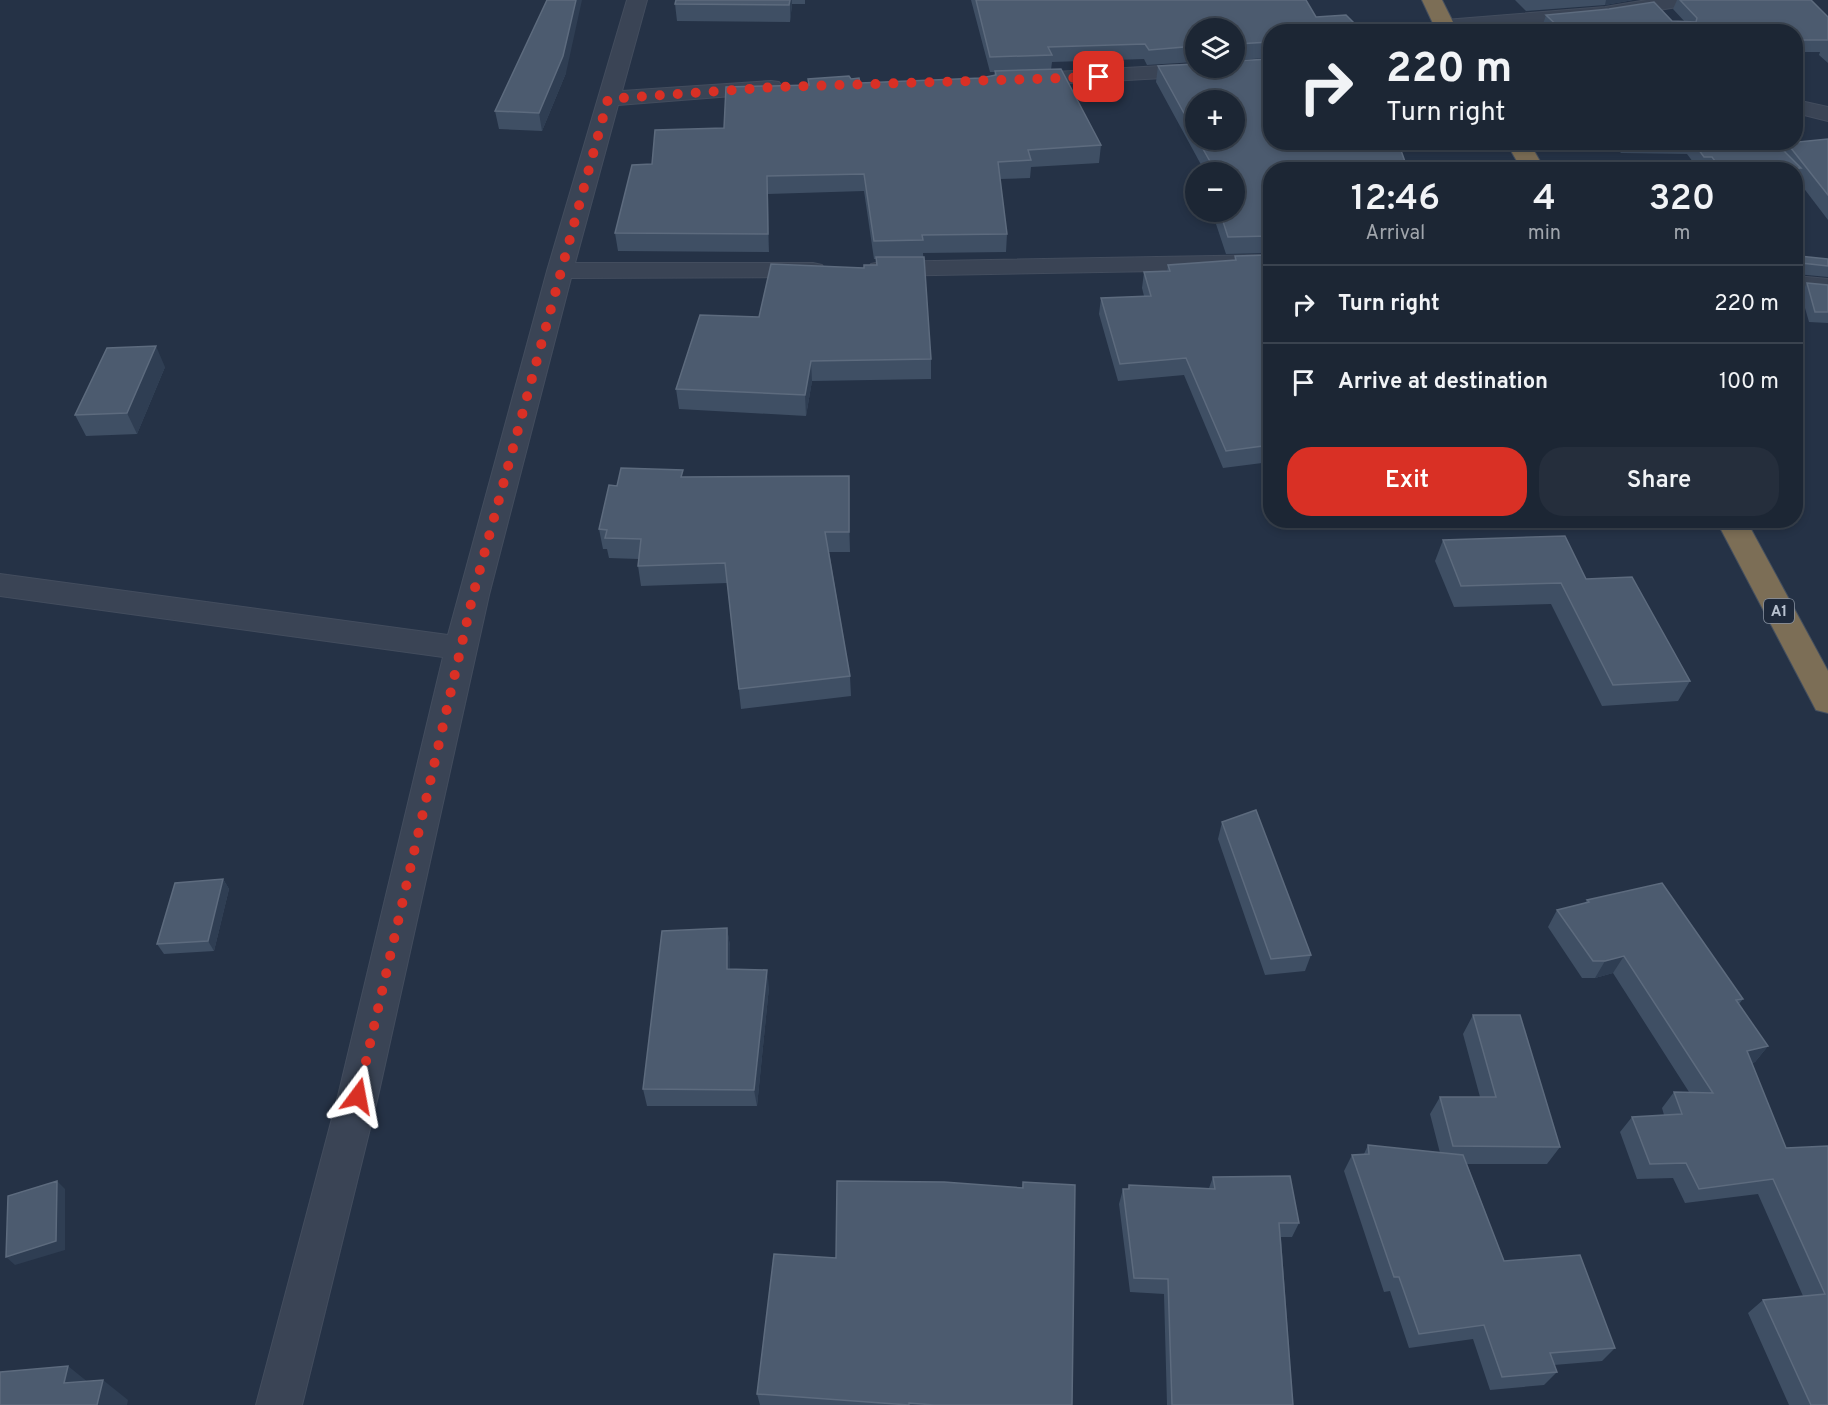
<!DOCTYPE html>
<meta charset="utf-8">
<style>
:root{--surface:#1c2634;--page:#252e3c;--text:#f1f3f6;--muted:#a0a5ac;--line:#3a434f;--accent:#d93025}
body{margin:0;font-family:Overpass,sans-serif;background:var(--page);color:var(--text);height:100vh;display:flex;flex-direction:column;font-size:22px;white-space:nowrap}
*{box-sizing:border-box;margin:0}
p{font-size:20px;color:var(--muted)}
.icon{flex:none;width:33px;height:33px;fill:none;stroke:currentColor;stroke-width:2;stroke-linecap:round;stroke-linejoin:round}
.map{position:relative;flex:1;overflow:hidden}
.drawer{position:absolute;left:1263px;top:162px;width:540px;height:366px;display:flex;flex-direction:column;background:var(--surface);border-radius:24px;box-shadow:0 3px 9px #0003,0 0 0 2px var(--line)}
.drawer>*{flex:none}
.top-card{position:absolute;left:1263px;top:24px;width:540px;height:126px;border-radius:24px;box-shadow:0 3px 9px #0003,0 0 0 2px var(--line);background:#1c2634;color:var(--text);overflow:hidden}
.controls{position:absolute;left:1185px;top:18px;display:grid;gap:12px}
.controls a{display:grid;place-items:center;width:60px;height:60px;border-radius:50%;background:var(--surface);box-shadow:0 3px 9px #0003,0 0 0 2px var(--line);font-size:30px}
.pin{position:absolute;display:grid;place-items:center;width:51px;height:51px;color:#fff;margin:-26px;border-radius:12px;box-shadow:0 3px 9px #0006}
.me{position:absolute;width:66px;margin:-33px;rotate:13deg;stroke-linejoin:round;filter:drop-shadow(0 0 4px #0008)}
.turn{display:flex;align-items:center;gap:21px;height:126px;padding:0 24px;font-size:27px}
.turn .icon{width:78px;height:78px;stroke-width:2.5}
.turn b{display:block;font-size:42px;line-height:51px}
.eta{display:flex;justify-content:space-evenly;align-items:center;height:102px;text-align:center}
.eta b{font-size:36px;font-weight:600;line-height:42px}
.cta{display:flex;gap:12px;margin-top:auto;padding:12px 24px}
.cta a{flex:1;height:69px;border-radius:24px;background:var(--accent);color:#fff;font-size:24px;font-weight:600;line-height:69px;text-align:center}
.cta a+a{background:var(--page);color:var(--text)}
ul{padding:0;list-style:none}
li{display:flex;align-items:center;gap:18px;height:78px;padding:0 24px;border-top:2px solid var(--line)}
li div{flex:1}
li b{display:block;font-size:22px}
li em{font-style:normal}
.map>svg:first-child{display:block}
.lines{fill:none;stroke-linecap:round;stroke-linejoin:round}
.street-casing{stroke:#434d5e;stroke-width:2}
.highway-casing{stroke:#444f5f;stroke-width:2}
.street{fill:#3a4455;fill-rule:evenodd}
.highway{fill:#7c6e56;fill-rule:evenodd}
.wall{fill:#3f4f64;fill-rule:evenodd}
.shaded-wall{fill:#2f3e53}
.building{fill:#4c5b6f;stroke:#5d6b7e;stroke-width:1.5}
.route{stroke:#d93025;stroke-width:10;stroke-dasharray:0 18}
.labels{text-anchor:middle;stroke-width:6;stroke-linejoin:round;paint-order:stroke}
.shield{fill:#1e293b;stroke:#8993a2;stroke-width:1.5}
.shield-label{font-size:15px;font-weight:bold;fill:#b7c0ce}
</style>
<div class="map">
<svg width="1828" height="1405" viewBox="0 0 1828 1405">
<rect width="100%" height="100%" fill="#253246"/>
<g class="lines">
<defs>
<path id="street" d="M627,0H647L622,91L771,81L779,82L782,87L779,92L771,93L618,105L575,263H813L822,265L825,270L822,275L813,277L571,278L489,595L378,1096L302,1405H256L338,1096L443,657L0,596V574L448,635L547,271Z
M1647,0H1693L1690,4L1683,6L1605,19L1453,32L1438,30L1435,26L1438,22L1445,20L1605,7Z
M1270,60V72L1020,86L1012,85L1009,80L1012,75L1020,74L1196,64V68H1234V62Z
M1796,100L1828,107V121L1796,113Z
M1270,255V269L880,276L871,274L868,269L871,264L880,262Z
M1796,276L1828,279V295L1796,291Z"/>
<path id="highway" d="M1422,0H1442L1458,32H1437Z
M1506,142H1529L1545,170H1522Z
M1716,520H1746L1828,671V713L1816,710Z"/>
</defs>
<use href="#street" class="street-casing"/>
<use href="#highway" class="highway-casing"/>
<use href="#street" class="street"/>
<use href="#highway" class="highway"/>
</g>
<path class="wall" d="M676,0H805V4H792L790,22L677,21L675,4Z
M971,0H1306L1270,32V58L1234,60V28H1196V62L1147,65L1144,59L1052,62L1051,70L1101,145L1099,163L1031,167L1030,178L1000,179L1007,234L1006,252L923,253L931,359V379L812,381L806,416L679,409L676,389L759,317L864,268L876,265V259H874L864,191L768,194L769,252L618,251L615,233L652,164L808,85V79H851L860,83L981,78L994,76L995,72H990Z
M1515,0H1633L1605,5L1526,11Z
M1677,0H1811L1828,17V63L1819,55L1820,52H1796V32H1547L1542,27L1546,15L1685,22L1673,9Z
M1270,59V142H1398L1408,170H1270V253L1226,254L1212,212H1234V172H1205L1156,82L1158,66L1196,64V68H1234V61ZM1196,100H1234V140H1196Z
M566,73L542,131L499,129L495,111Z
M1828,139V220L1796,178V179V170H1699L1687,154L1621,153L1611,142H1775L1783,151L1787,143Z
M1270,255V462L1223,468L1184,375L1118,381L1099,314L1101,298L1144,296L1142,288L1144,272L1167,271L1168,265L1234,260L1235,256Z
M1799,256L1828,259V277L1796,274V263Z
M1807,283L1828,285V323L1809,322L1801,294Z
M165,367L137,434L86,436L75,415Z
M684,477L850,496V552H829L850,676L851,696L741,709L727,583L641,586L638,566V559L609,558L607,549H603L599,529L617,486Z
M1443,540L1586,579L1690,681L1678,701L1602,706L1551,604L1454,607L1435,561Z
M1222,822L1311,955L1305,971L1265,975L1218,839Z
M223,879L229,889L214,951L164,954L157,944Z
M1587,900L1743,999L1739,1004L1768,1046L1755,1062L1752,1063L1786,1148L1828,1146V1405H1789L1748,1313L1763,1300L1803,1296L1758,1194L1685,1203L1673,1178L1637,1179L1620,1132L1632,1117L1664,1115L1662,1108L1674,1092H1689L1613,973L1595,978H1582L1548,927L1557,910L1585,903Z
M727,928L730,946V969L769,987L757,1106H647L643,1089Z
M1473,1015L1560,1147L1547,1164H1467L1504,1261L1615,1348L1602,1361L1554,1365L1557,1372L1544,1385L1490,1390L1473,1339L1409,1348L1390,1291L1384,1292L1344,1171L1352,1155L1364,1154L1368,1145L1440,1153L1430,1114L1440,1097H1480L1463,1034Z
M1213,1177L1299,1223L1292,1237H1281L1293,1405H1167L1164,1294L1130,1292L1119,1204L1123,1189H1128L1129,1185L1209,1188Z
M1023,1182L1072,1405H760L757,1394L836,1258L1022,1188Z"/>
<path class="shaded-wall" d="M576,0H582L566,73L542,131L539,113Z
M790,0H792V4L790,22Z
M1606,0H1633L1605,5Z
M767,176L768,194L769,252L768,234Z
M156,346L165,367L137,434L127,413Z
M811,361L812,381L806,416L805,395Z
M849,476L850,496V552L849,532Z
M223,879L229,889L214,951L208,941Z
M727,928L730,946V986L727,969Z
M1624,956L1613,973L1595,978L1605,961Z
M767,970L769,987L757,1106L754,1090Z
M1768,1046L1755,1062L1734,1067L1747,1051Z
M57,1181L65,1189V1250L15,1265L6,1257Z
M68,1366L94,1387L64,1383Z
M103,1380L128,1400L127,1405H97Z"/>
<path class="building" d="M547,0H576L563,56L539,113L495,111Z
M676,0H790L789,5L675,4Z
M976,0H1306L1316,17L1346,15L1363,32H1270V42L1236,44L1234,50V28H1196V46L1149,50L1145,44L1048,47L1052,55L990,57Z
M1680,0H1811L1828,17V40H1796V32H1564L1546,15L1609,9L1654,2L1672,21L1696,22L1697,18Z
M1270,59V142H1398L1408,170H1270V236L1228,237L1220,212H1234V172H1216L1198,140H1234V100H1196V135L1158,66L1196,64V68H1234V61Z
M1061,69L1101,145L1028,150L1031,160L998,162L1007,234L922,235L923,240L874,241L864,174L767,176L768,234L615,233L632,165L652,164L655,130L724,128L726,87L809,85L808,79L849,76L851,79L859,78L860,83L981,78L996,75L995,71Z
M1828,139V195L1787,143Z
M1693,142H1775L1801,168L1721,169L1712,157H1704Z
M1270,255V445L1226,451L1186,358L1120,364L1101,298L1151,296L1144,272L1170,271L1168,265L1236,260L1235,256Z
M1799,256L1828,259V266L1801,263Z
M876,257H924L931,359L811,361L805,395L676,389L700,315L759,317L771,264L864,268V265H877Z
M1807,283L1828,285V312H1815Z
M156,346L127,413L75,415L107,348Z
M621,468L683,470L681,477L849,476V532H825L850,676L739,689L725,563L638,566L641,539L605,538L607,530L599,529L609,485L617,486Z
M1565,536L1586,579L1632,577L1690,681L1613,685L1561,583L1461,586L1443,540Z
M1256,810L1311,955L1271,959L1222,822Z
M223,879L208,941L157,944L175,883Z
M1662,883L1743,999L1736,1000L1768,1046L1747,1051L1786,1148L1828,1146V1405H1811L1763,1300L1825,1294L1773,1179L1699,1189L1686,1163L1650,1164L1632,1117L1682,1114L1674,1092L1713,1093L1624,956L1605,961H1593L1557,910L1589,902L1587,900Z
M727,928V969L767,970L754,1090L643,1089L662,931Z
M1473,1015H1520L1560,1147L1453,1146L1440,1097H1496Z
M1368,1145L1463,1155L1504,1261L1580,1255L1615,1348L1550,1353L1557,1372L1502,1377L1484,1325L1419,1334L1399,1277H1394L1352,1155L1369,1154Z
M1290,1176L1299,1223H1279L1293,1405H1172L1168,1279L1134,1278L1123,1189H1129V1185L1215,1189L1213,1177Z
M57,1181L56,1241L6,1257L8,1196Z
M837,1181L944,1182L1023,1188V1182L1075,1185L1072,1405H934L909,1403V1405L757,1394L774,1254L836,1258Z
M68,1366L64,1383L103,1380L97,1405H0V1372Z"/>
<g class="lines">
<path class="route" d="M358,1096L473,595L608,99L776,87L1099,77"/>
</g>
<g class="labels">
<rect class="shield" x="1764" y="599" width="30" height="24" rx="4.5"/>
<g class="shield-label">
<text x="1779" y="616">A1</text>
</g>
</g>
</svg>
<div class="controls">
<a><svg class="icon" aria-label="layers" viewBox="0 0 24 24"><path d="M12 4l9 5-9 5-9-5zM3 14l9 5 9-5"/></svg></a>
<a>+</a>
<a>−</a>
</div>
<div class="pin" style="left:1099px;top:77px;background:#d93025"><svg class="icon" aria-label="arrive" viewBox="0 0 24 24"><path d="M6 21V4h12l-3 4 3 4H6"/></svg></div>
<svg class="me" style="left:358px;top:1096px" viewBox="-20 -20 40 40"><path d="M0-17L14 15 0 8-14 15z" fill="#d93025" stroke="#fff" stroke-width="4"/></svg>
<div class="top-card">
<div class="turn"><svg class="icon" aria-label="right" viewBox="0 0 24 24"><path d="M7 20v-9h11M14 6l5 5-5 5"/></svg><div><b>220 m</b>Turn right</div></div>
</div>
<section class="drawer">
<div class="eta">
<div><b>12:46</b><p>Arrival</p></div>
<div><b>4</b><p>min</p></div>
<div><b>320</b><p>m</p></div>
</div>
<ul>
<li><svg class="icon" aria-label="right" viewBox="0 0 24 24"><path d="M7 20v-9h11M14 6l5 5-5 5"/></svg><div><b>Turn right</b></div><em>220 m</em></li>
<li><svg class="icon" aria-label="arrive" viewBox="0 0 24 24"><path d="M6 21V4h12l-3 4 3 4H6"/></svg><div><b>Arrive at destination</b></div><em>100 m</em></li>
</ul>
<div class="cta"><a>Exit</a><a>Share</a></div>
</section>
</div>
